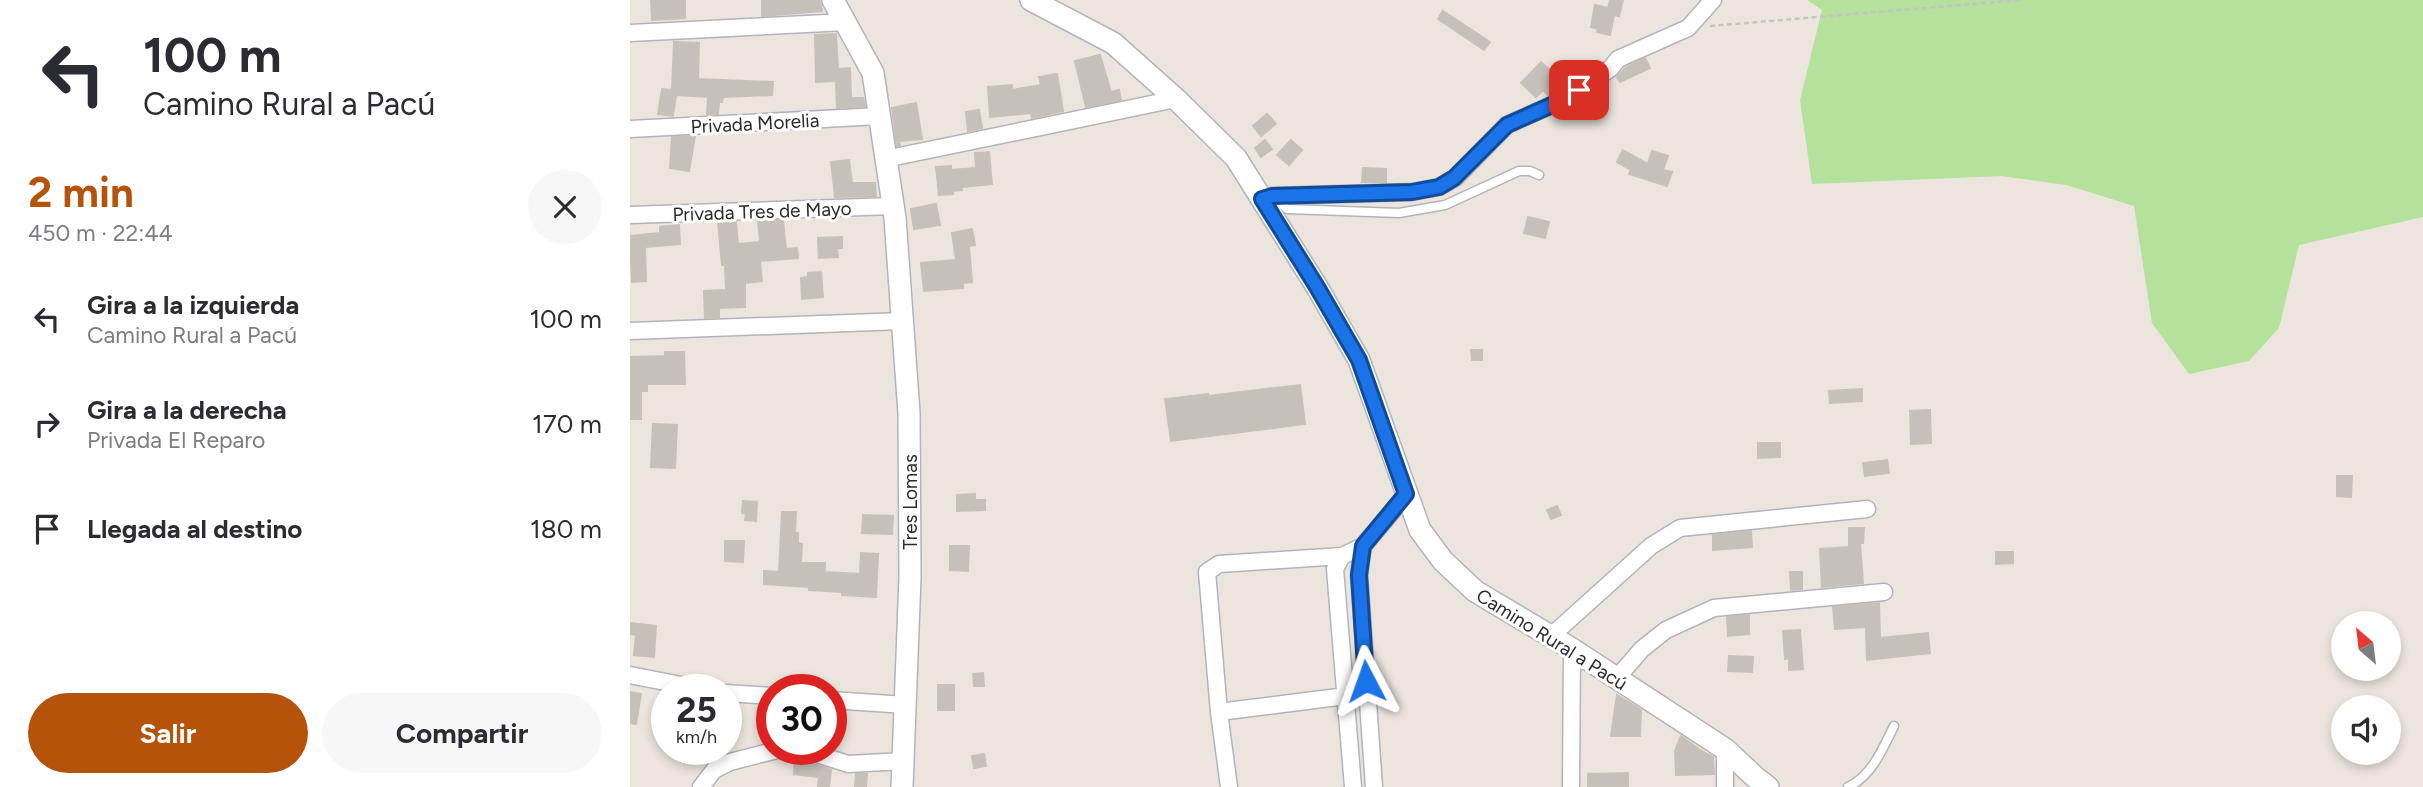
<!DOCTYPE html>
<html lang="es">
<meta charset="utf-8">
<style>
:root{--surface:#fff;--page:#f7f7f7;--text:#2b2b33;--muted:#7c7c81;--accent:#b45309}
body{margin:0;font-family:Figtree,sans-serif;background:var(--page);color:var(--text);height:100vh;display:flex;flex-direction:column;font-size:26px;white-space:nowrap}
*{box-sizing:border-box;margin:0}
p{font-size:23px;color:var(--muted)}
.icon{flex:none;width:38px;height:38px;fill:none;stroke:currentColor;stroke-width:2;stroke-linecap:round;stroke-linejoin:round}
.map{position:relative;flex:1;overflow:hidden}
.panel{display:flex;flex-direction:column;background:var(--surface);width:630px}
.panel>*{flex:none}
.guide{background:#fff;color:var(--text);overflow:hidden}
.needle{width:46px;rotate:332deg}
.buttons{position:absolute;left:1701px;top:611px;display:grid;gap:14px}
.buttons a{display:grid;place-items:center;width:70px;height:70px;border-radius:50%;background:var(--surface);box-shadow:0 4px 10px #0003;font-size:35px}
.speed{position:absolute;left:21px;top:674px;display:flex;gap:14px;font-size:35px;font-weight:700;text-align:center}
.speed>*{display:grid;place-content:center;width:91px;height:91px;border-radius:50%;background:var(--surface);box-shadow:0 4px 10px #0003;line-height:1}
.speed small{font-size:18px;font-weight:400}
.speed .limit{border:10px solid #d22;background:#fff;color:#111}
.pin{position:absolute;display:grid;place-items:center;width:60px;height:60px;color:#fff;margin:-30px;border-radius:14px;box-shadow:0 4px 10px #0006}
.me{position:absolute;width:77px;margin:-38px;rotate:356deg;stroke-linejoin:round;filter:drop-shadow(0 0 5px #0008)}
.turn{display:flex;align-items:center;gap:24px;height:147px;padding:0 28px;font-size:32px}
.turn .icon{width:91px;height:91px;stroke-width:2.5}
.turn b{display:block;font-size:49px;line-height:60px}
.round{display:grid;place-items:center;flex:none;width:74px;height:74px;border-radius:37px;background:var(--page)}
.overview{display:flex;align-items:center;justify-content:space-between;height:119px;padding:0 28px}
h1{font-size:42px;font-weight:700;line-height:52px;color:var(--accent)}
.button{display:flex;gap:14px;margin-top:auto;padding:14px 28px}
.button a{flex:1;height:80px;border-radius:42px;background:var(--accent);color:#fff;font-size:28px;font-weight:700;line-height:80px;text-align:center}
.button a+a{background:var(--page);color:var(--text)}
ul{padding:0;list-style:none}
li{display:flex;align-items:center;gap:21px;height:105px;padding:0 28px}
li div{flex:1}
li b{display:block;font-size:26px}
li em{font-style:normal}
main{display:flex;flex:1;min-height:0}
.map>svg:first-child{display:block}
.green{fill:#b4e19c}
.building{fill:#c5c0b9;stroke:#c7c1b7;stroke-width:2}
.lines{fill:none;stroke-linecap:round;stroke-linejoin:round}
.service-casing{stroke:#b1b4be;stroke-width:11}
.minor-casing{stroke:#b1b4be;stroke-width:19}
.tertiary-casing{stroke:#b1b4be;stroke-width:24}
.path{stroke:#c4c4c4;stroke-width:2.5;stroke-dasharray:5 3.5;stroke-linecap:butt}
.service{stroke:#fff;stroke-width:8}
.minor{stroke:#fff;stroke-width:16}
.tertiary{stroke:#fff;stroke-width:21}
.route-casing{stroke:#114b97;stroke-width:18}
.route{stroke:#1a73e8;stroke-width:12}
.labels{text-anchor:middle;stroke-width:6;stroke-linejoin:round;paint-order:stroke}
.street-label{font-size:19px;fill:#2b2b2b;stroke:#fff}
</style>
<main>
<section class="panel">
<div class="guide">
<div class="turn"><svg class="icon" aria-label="left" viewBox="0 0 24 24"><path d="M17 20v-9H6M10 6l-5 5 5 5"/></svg><div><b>100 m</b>Camino Rural a Pacú</div></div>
</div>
<div class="overview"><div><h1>2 min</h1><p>450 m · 22:44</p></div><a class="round"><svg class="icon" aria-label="close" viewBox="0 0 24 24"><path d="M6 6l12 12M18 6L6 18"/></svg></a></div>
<ul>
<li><svg class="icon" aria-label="left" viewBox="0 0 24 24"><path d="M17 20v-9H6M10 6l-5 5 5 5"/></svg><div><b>Gira a la izquierda</b><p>Camino Rural a Pacú</p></div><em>100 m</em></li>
<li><svg class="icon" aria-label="right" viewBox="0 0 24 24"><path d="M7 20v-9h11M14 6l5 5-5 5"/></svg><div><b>Gira a la derecha</b><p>Privada El Reparo</p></div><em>170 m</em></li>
<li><svg class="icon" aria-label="arrive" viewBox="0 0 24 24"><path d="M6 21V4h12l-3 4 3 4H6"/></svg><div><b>Llegada al destino</b></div><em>180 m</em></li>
</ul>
<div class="button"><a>Salir</a><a>Compartir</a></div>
</section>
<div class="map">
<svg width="1793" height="787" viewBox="0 0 1793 787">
<rect width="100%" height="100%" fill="#ece5dd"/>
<path class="green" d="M1177,0H1793V217L1669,245L1649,328L1619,361L1559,374L1522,323L1504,206L1436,185L1372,176L1182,184L1170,100L1192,10Z"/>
<path class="building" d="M21,0H55V18L22,20Z
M132,0H190L192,11L132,16Z
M980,0H993L989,16L984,15L980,35L967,32L968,29L961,27L965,5L978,8Z
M813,11L860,42L854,50L808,19Z
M206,34L208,69L220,68L221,98H233L235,106L207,108L206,81L186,82L185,35Z
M44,42L69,43L68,79L143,82L142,95L93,97L92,102H89L88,114H77L78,97L46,95L43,116L28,114L32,89L42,90Z
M470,55L481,92L489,90L491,100L456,107L445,61Z
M1015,58L1020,68L990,82L987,77L995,68Z
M911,62L936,85L918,95L913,90L906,97L891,83Z
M427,74L433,111L402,118L401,113L360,117L358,87L382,85V90L411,85L409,77Z
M286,103L292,139L269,141L270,145L267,146L262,108Z
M349,110L352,128L338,131L336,112Z
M637,114L646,124L631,136L623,126Z
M65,136L59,171L40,168L42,137Z
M635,140L642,149L631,157L625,148Z
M661,140L672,150L659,165L647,155Z
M993,150L1018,164L1022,151L1038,156L1033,170L1042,172L1037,186L999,174L1001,170L987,162Z
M359,152L362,184L332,187V190L323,191V194L309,195L306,167L321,166V170L346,168L345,153Z
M219,160L222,183H245L246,196L205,197L201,162Z
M733,168L756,169V182H732Z
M306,204L310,225L284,229L281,209Z
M898,217L919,222L915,238L894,233Z
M153,220L156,249L167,248L168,258L130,261L132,281L115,283V307L89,308V317L75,318L74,291L96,290L95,265H92L88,222H106L108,244L130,242L128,221Z
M49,225L50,244L15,247L16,281L2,282L0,236L30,233V227Z
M342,229L345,245L339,246L342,282L333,283V288L294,291L291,263L326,260L322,233Z
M212,237V248H207L208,257L189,258L188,238Z
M191,272L193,297L172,299L171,278L178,277V273Z
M841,350H852V360H842Z
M35,352H54L55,384H17V391H11V419H0V357L35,356Z
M670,385L675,424L541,441L535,399L578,394V396Z
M1232,389V401L1200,403L1199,391Z
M1300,410L1301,443L1281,444L1280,411Z
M23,424L47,425L45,468L21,467Z
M1128,443H1150V457L1128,458Z
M1257,460L1259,473L1235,476L1233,463Z
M1707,476H1722L1721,497L1707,496Z
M345,494V500H355V510L327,511V495Z
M113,501L127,502L126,521L115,520L116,514L112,513Z
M927,506L931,515L921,519L917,510Z
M152,512H166L165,533H168V543L172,544L171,563H195V572L230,574L231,553L248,554L246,597L212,595V592L179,590V587L134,584V571L149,572Z
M233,515L263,516L262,534L232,533Z
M1219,528H1234L1233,543H1230L1233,583L1192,587L1190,549L1219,547Z
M1121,531L1122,547L1083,550V535Z
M95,541H114L113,562L95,561Z
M320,546H339L338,571L320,570Z
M1366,552H1383V563L1366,564Z
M1160,572H1172V589L1161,590Z
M1249,603L1250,638L1298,633L1300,653L1237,660L1236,627L1205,629L1203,607Z
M1119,615V634L1098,636L1097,617Z
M0,623L26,626L24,657L4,655L6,635L0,634Z
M1170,630L1173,669L1159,670V658L1155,659L1153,631Z
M1099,656L1123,657L1122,672L1098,671Z
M353,673L354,686H344L343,674Z
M308,685H324V710H308Z
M0,692L11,694L6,724L0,723Z
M987,695L1011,710L1010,736H981Z
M1051,736L1073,752L1083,757L1084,774L1046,775L1045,751Z
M354,754L356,766L344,768L342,756Z
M165,760H173L201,770L199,787H188L189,777L164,774Z
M998,773V787L958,786V774Z
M226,774H237L236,787L225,786Z"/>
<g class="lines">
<defs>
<path id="service" d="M645,198L657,209L769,213L815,205L889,171H900L909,175
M1218,787C1242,776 1253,748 1264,726"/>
<path id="minor" d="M0,33L216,22
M0,129L250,116
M255,159L546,99
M632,199L642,196L782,192L809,187L825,178L877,125L933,100L981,68L988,59L1058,28L1083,0
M0,215L263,206
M0,331L272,321
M733,546L729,575L744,787
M920,637L1021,546L1050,528L1237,509
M0,675L77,690
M986,679L1012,649L1036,630L1084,608L1254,592
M96,693L142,696
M201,700L276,705
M589,712L716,696
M71,787L84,770L100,762L147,750H175L218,764L274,761
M599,787L589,712L577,572L589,564L712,556
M723,787L705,569L712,556L733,546L777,494
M941,787L942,649
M1095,787V749"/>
<path id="tertiary" d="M203,0L243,73L265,218L279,413L280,577L272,787
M401,0L483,43L546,99L606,158L687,287L729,360L790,530L813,561L845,591L942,649L1095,749L1125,777L1138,787"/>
</defs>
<use href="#service" class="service-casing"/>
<use href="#minor" class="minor-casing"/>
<use href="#tertiary" class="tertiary-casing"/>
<path class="path" d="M1080,26L1391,0"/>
<use href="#service" class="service"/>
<use href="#minor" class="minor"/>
<use href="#tertiary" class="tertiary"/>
</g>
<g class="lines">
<defs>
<path id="route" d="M736,681L729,575L733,546L776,494L729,360L687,287L632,199L642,196L782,192L809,187L824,178L877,125L933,100L949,90"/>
</defs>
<use href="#route" class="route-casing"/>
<use href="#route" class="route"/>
</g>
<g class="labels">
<g class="street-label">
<text transform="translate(125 123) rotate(-3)" y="7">Privada Morelia</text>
<text transform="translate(132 211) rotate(-2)" y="7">Privada Tres de Mayo</text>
<text transform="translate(280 502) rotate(-90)" y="7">Tres Lomas</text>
<text transform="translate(922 639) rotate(32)" y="7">Camino Rural a Pacú</text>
</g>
</g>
</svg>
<div class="buttons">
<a><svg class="needle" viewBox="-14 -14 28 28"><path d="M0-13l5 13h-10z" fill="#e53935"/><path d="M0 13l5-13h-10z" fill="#7c7c81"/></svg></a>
<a><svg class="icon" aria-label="sound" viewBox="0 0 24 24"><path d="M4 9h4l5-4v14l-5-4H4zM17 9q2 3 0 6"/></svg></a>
</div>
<div class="speed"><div>25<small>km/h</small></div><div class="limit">30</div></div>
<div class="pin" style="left:949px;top:90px;background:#d93025"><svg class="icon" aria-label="arrive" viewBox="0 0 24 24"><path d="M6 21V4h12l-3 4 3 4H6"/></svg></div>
<svg class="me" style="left:736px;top:681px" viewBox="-20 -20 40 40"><path d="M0-17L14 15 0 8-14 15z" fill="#1a73e8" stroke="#fff" stroke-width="4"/></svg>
</div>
</main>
